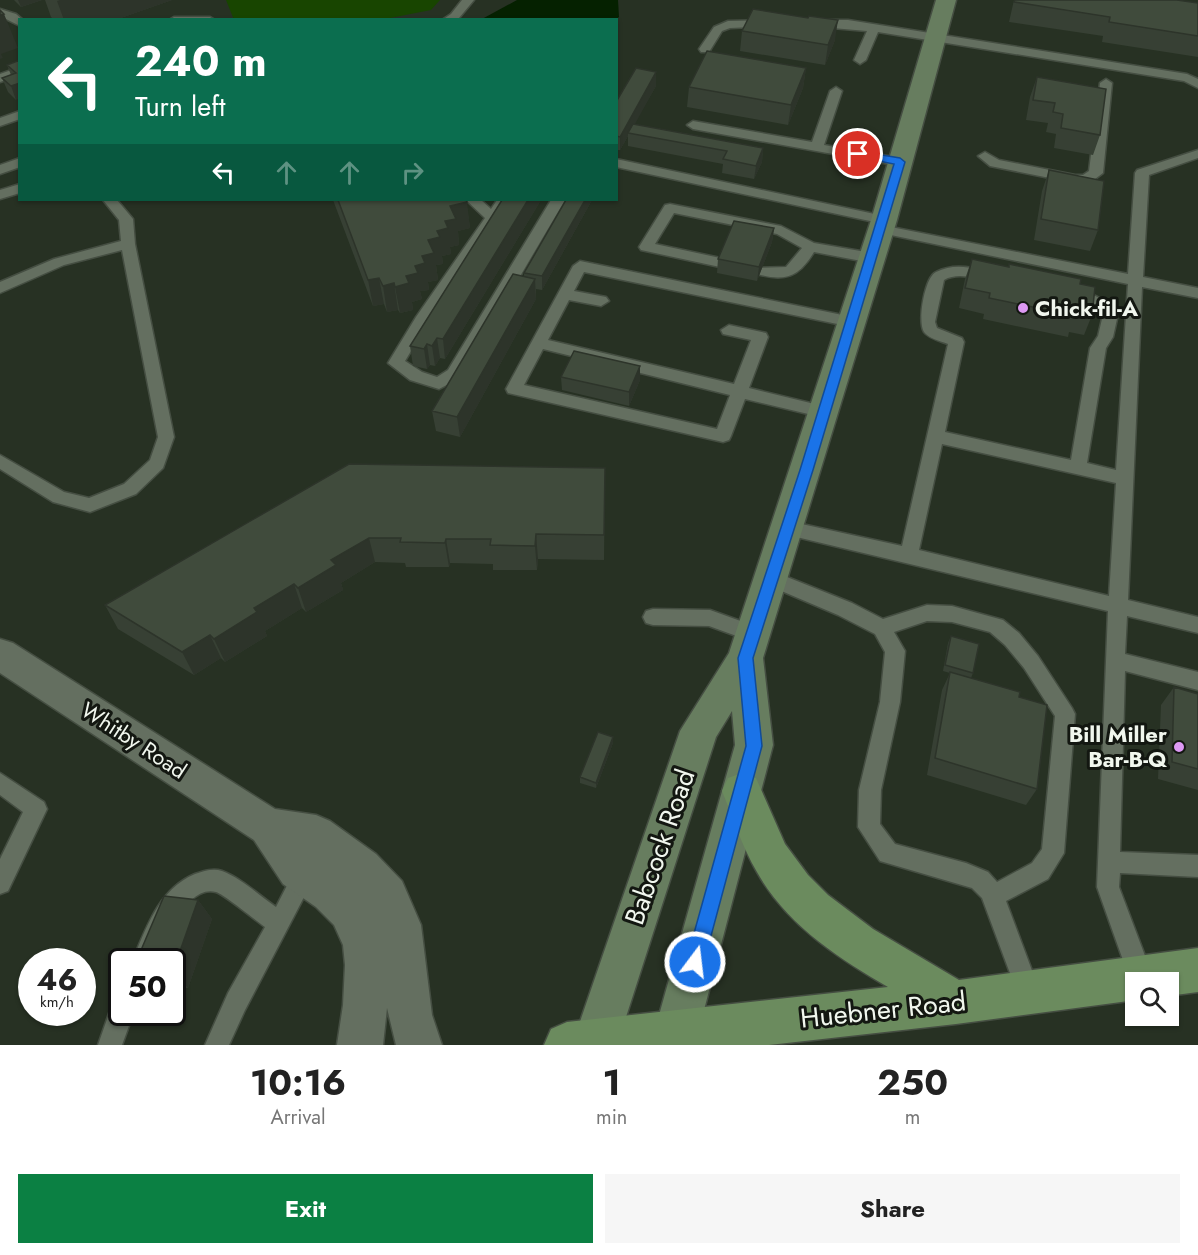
<!DOCTYPE html>
<style>
:root{--surface:#fff;--page:#f6f6f6;--text:#222;--muted:#767676;--accent:#0b8043}
body{margin:0;font-family:Jost,sans-serif;background:var(--page);color:var(--text);height:100vh;display:flex;flex-direction:column;font-size:22px;white-space:nowrap}
*{box-sizing:border-box;margin:0}
p{font-size:20px;color:var(--muted)}
.icon{flex:none;width:33px;height:33px;fill:none;stroke:currentColor;stroke-width:2;stroke-linecap:round;stroke-linejoin:round}
.map{position:relative;height:1045px;overflow:hidden}
.side{display:flex;flex-direction:column;background:var(--surface);flex:1}
.side>*{flex:none}
.guide{position:absolute;left:18px;top:18px;width:600px;height:183px;border-radius:0px;box-shadow:0 2px 4px #0004;background:#0b6e4f;color:#fff;overflow:hidden}
.controls{position:absolute;left:1125px;top:972px;display:grid;gap:12px}
.controls a{display:grid;place-items:center;width:54px;height:54px;border-radius:0px;background:var(--surface);box-shadow:0 2px 4px #0004;font-size:30px}
.speed{position:absolute;left:18px;top:948px;display:flex;gap:12px;font-size:30px;font-weight:700;text-align:center}
.speed>*{display:grid;place-content:center;width:78px;height:78px;border-radius:50%;background:var(--surface);box-shadow:0 2px 4px #0004;line-height:1}
.speed small{font-size:15px;font-weight:400}
.speed .limit{border:3px solid #111;border-radius:9px;background:#fff;color:#111}
.pin{position:absolute;display:grid;place-items:center;width:51px;height:51px;color:#fff;margin:-26px;border:3px solid #fff;border-radius:50%;box-shadow:0 2px 6px #0007}
.me{position:absolute;width:66px;margin:-33px;rotate:15deg;stroke-linejoin:round;filter:drop-shadow(0 0 4px #0008)}
.turn{display:flex;align-items:center;gap:21px;height:126px;padding:0 18px;font-size:27px}
.turn .icon{width:78px;height:78px;stroke-width:2.5}
.turn b{display:block;font-size:42px;line-height:51px}
.lanes{display:flex;align-items:center;height:57px;padding:0 18px;background:#0003;justify-content:center;gap:30px;direction:ltr}
.lanes .off{opacity:.35}
.eta{display:flex;justify-content:space-evenly;align-items:center;height:102px;text-align:center}
.eta b{font-size:36px;font-weight:700;line-height:42px}
.action{display:flex;gap:12px;margin-top:auto;padding:12px 18px}
.action a{flex:1;height:69px;border-radius:0px;background:var(--accent);color:#fff;font-size:24px;font-weight:700;line-height:69px;text-align:center}
.action a+a{background:var(--page);color:var(--text)}
.map>svg:first-child{display:block}
.green{fill:#184500}
.water{fill:#052100}
.lines{fill:none;stroke-linecap:round;stroke-linejoin:round}
.service-casing{stroke:#454e42;stroke-width:3}
.minor-casing{stroke:#454e42;stroke-width:3}
.secondary-casing{stroke:#454e42;stroke-width:3}
.primary-casing{stroke:#454e42;stroke-width:3}
.service{fill:#646f60;fill-rule:evenodd}
.minor{fill:#646f60;fill-rule:evenodd}
.secondary{fill:#677d5f;fill-rule:evenodd}
.primary{fill:#6b8b5e;fill-rule:evenodd}
.wall{fill:#374034}
.shaded-wall{fill:#2d342a}
.building{fill:#404b3c;stroke:#2d342a;stroke-width:1.5}
.route{fill:#1a73e8;stroke:#114b97;stroke-width:1.5}
.poi-dot{fill:#dd99f3;stroke:#131711;stroke-width:2}
.labels{text-anchor:middle;stroke-width:6;stroke-linejoin:round;paint-order:stroke}
.poi-label{font-size:22px;font-weight:bold;fill:#f1f7ee;stroke:#131711;text-anchor:start}
.street-label{font-size:22px;fill:#f1f7ee;stroke:#131711}
.near-street-label{font-size:27px;fill:#f1f7ee;stroke:#131711}
</style>
<div class="map">
<svg width="1198" height="1045" viewBox="0 0 1198 1045">
<rect width="100%" height="100%" fill="#273123"/>
<path class="green" d="M226,0H440L431,10L385,19L234,20Z"/>
<path class="water" d="M517,0H618L619,17L615,20L482,19Z"/>
<g class="lines">
<defs>
<path id="service" d="M462,0H474L459,18L442,20L451,14Z
M0,9L16,14L23,20H20V26L0,16Z
M174,17H210L215,20H169Z
M770,20L776,24L774,26L730,28L722,31L709,52H701L699,49L714,27L728,21Z
M813,20H848L1187,74L1198,79V88L1184,81L878,32L866,60L860,64L854,60L867,31L809,26L807,24Z
M20,67V75L0,82V74Z
M1106,79L1112,83L1103,173L1091,182L1075,183L990,166L978,156L985,152L999,160L1075,175H1083L1089,171L1100,83Z
M836,87L842,91L824,145L905,159L907,162L905,165L900,166L693,129L687,125L693,121L812,142L830,91Z
M20,111V119L0,126V118Z
M1198,150V158L1149,175L1143,277L1198,288V298L1142,287L1128,600L1198,617V633L1127,616L1125,654L1198,672V690L1125,671L1120,852L1198,855V877L1120,873L1119,887L1153,977L1151,982H1136V987L1129,977L1097,887L1108,611L788,535L782,533L779,528L782,523L788,521L902,546L948,344C940,341 928,338 924,332C917,321 925,277 936,272C955,262 976,268 995,274L997,277L990,282C975,278 958,272 944,280L935,322L937,328L962,338L964,342L945,432L1071,460L1090,348L1098,336L1102,319C1096,300 1076,306 1065,294L1073,289C1092,294 1110,298 1117,319L1113,337L1106,348L1087,463L1116,470L1128,284L881,233L874,229L881,225L1128,274L1135,173L1137,170ZM942,444L1116,483L1109,596L919,550Z
M20,158V167L0,174V165Z
M616,159L884,216L891,220L884,224L616,167Z
M20,184V193L0,199V190Z
M103,200H117L133,219L135,244L174,437L163,468L136,494L90,512L53,502L0,469V455L64,492L89,498L124,484L150,460L158,437L122,250L64,265L0,293V282L54,259L121,241L119,220Z
M466,200H481L491,209L497,200H511L427,324L405,361L422,372L437,377L448,370L551,200H565L460,378L439,389L410,380L388,363L416,317L485,218Z
M670,204L781,226L814,243L872,253L879,258L872,263L814,252C799,277 785,282 757,274L755,271L757,268L786,267L802,248L777,234L674,213L655,244L725,259L727,262L725,265L720,267L641,250L639,247L665,205Z
M580,261L857,318L860,322L852,327L584,272L574,291L606,297L609,301L601,306L569,300L548,340L734,384L751,340L723,334L721,330L729,325L766,333L768,337L749,388L831,408L833,412L831,416L825,418L745,399L731,436L729,440L723,442L508,393L506,389L573,266ZM543,349L730,395L717,429L524,385Z
M772,571L852,603L883,619L927,605L952,606L1003,620L1019,633L1038,656L1072,708L1075,714L1064,853L1048,879L1006,901L1040,992L1036,1000L1028,1004L1020,1000L982,898L972,888L880,861L858,827L859,790L880,702L885,652L875,634L838,615L765,584L763,579L765,574ZM927,621L952,622L990,632L1005,645L1024,668L1055,716L1042,849L1032,863L997,882L988,872L966,863L895,844L880,824L881,790L900,702L905,651L894,632Z
M653,609L710,610L760,628L763,634L760,640L753,642L709,626L653,625L646,623L643,617L646,611Z
M0,773L44,802L47,809L8,891L0,894V859L23,812L0,795Z
M304,865L312,868L315,876L245,1010L229,1045H205L228,993L265,927C255,920 225,895 216,892C186,884 165,942 156,962H132C146,928 159,889 195,874C204,871 213,868 222,871C241,878 260,896 276,907L296,868Z
M122,999V1012H134L122,1045H98L113,1002Z"/>
<path id="minor" d="M0,639L13,643L275,809L316,815L330,821L376,854L402,881L421,925L432,1015L442,1045H396L387,1008L383,1045H337L343,1005L345,965L343,945L334,925L316,907L283,884L254,840L0,673Z"/>
<path id="secondary" d="M936,0H956L897,220L763,658L773,745L698,1033L693,1045H659L654,1033L735,745L732,711L716,737L617,1045H575L573,1042L680,731L729,653L871,220Z"/>
<path id="primary" d="M742,773L756,778L785,844L808,875L828,895L873,929L959,980L1198,948V992L1168,996V982H1136V1000L956,1024L769,1045H544L551,1029L567,1022L888,987C838,958 786,924 757,872C742,847 733,818 722,791L728,778Z"/>
</defs>
<use href="#service" class="service-casing"/>
<use href="#minor" class="minor-casing"/>
<use href="#secondary" class="secondary-casing"/>
<use href="#primary" class="primary-casing"/>
<use href="#service" class="service"/>
<use href="#minor" class="minor"/>
<use href="#secondary" class="secondary"/>
<use href="#primary" class="primary"/>
</g>
<path class="wall" d="M14,0H42L21,7Z
M45,0H172L115,20H54L51,17Z
M1014,0H1177L1198,3V57L1102,42L1103,36L1009,22Z
M808,18L835,40L825,65L740,51L742,31Z
M20,60L16,100L8,92L2,78L11,75L7,65Z
M806,68L803,88L788,125L687,107L689,87Z
M656,72V86L634,124L763,148L762,162L754,179L722,173L723,164L628,146V136L620,150H616V102Z
M1037,77L1100,135L1093,155L1054,148L1056,134L1046,132L1048,123L1026,120L1030,97Z
M1049,170L1098,230L1090,251L1034,240L1042,191Z
M333,200H466L470,228L458,231L459,245L450,247L451,254L442,256L443,264L436,265L438,280L428,282L429,290L420,291L422,299L412,302L413,310L400,313L398,310L387,312L384,304L373,306Z
M502,200H541L445,359L440,358L435,366L430,365L427,369L413,366L410,346Z
M566,200H592L542,290L536,289V299L460,437L436,431L432,411L524,276V273Z
M774,228L772,242L757,281L717,273L718,259Z
M972,259L1080,284L1092,315L1084,335L1069,332L1068,337L983,319L984,314L959,308L965,279Z
M640,366V380L629,406L562,390L561,377Z
M605,468L604,560L538,559L537,570H493V564L450,563L449,567H406L405,563L375,562L341,583L343,590L306,612L302,608L265,631L267,636L225,662L221,658L194,675L118,629L105,605Z
M951,636L973,673L971,678L1019,697L1037,789L1026,805L927,775L942,690L950,673L943,671L948,643Z
M1174,687L1198,694V790L1158,779L1161,705Z
M613,737V743L596,788L580,783V777Z
M198,900L212,919L188,988L172,986V962Z"/>
<path class="shaded-wall" d="M18,0H42L21,7Z
M60,0H172L115,20H64L57,1Z
M4,14L18,48L1,54L3,58L0,59V15Z
M838,20L835,40L825,65L828,45Z
M806,68L803,88L788,125L791,105Z
M656,72V86L630,133H628V136L620,150V137Z
M20,83V98L16,100L11,86Z
M763,148L762,162L754,179L756,166Z
M528,200H541L445,359L443,339Z
M585,200H592L542,290V276Z
M467,202L470,228L458,231L459,245L450,247L451,254L442,256L443,264L436,265L438,280L428,282L429,290L420,291L422,299L412,302L413,310L400,313L395,287L406,276L422,256L428,240L445,221L450,206Z
M774,228L772,242L757,281L759,267Z
M379,278L384,304L373,306L368,280Z
M535,279L536,299L460,437L457,417Z
M394,283L398,310L387,312L383,286Z
M437,338L440,358L435,366L432,346Z
M427,344L430,365L427,369L424,349Z
M640,366V380L629,406V392Z
M536,534L538,559L537,570L535,546Z
M369,538L375,562L341,583L343,590L306,612L298,588L331,560Z
M446,539L450,563L449,567L445,543Z
M294,584L302,608L265,631L267,636L225,662L214,639L254,608Z
M210,635L221,658L194,675L182,652Z
M613,737V743L596,788V783Z
M198,900L212,919L188,988L173,971Z"/>
<path class="building" d="M1015,0H1177L1198,3V36L1109,22L1110,17L1014,2Z
M753,9L808,18L809,16L838,20L828,45L742,31Z
M0,10L4,14L0,15Z
M707,51L806,68L791,105L689,87Z
M20,60V83L11,86L2,78L16,73L7,65Z
M636,68L656,72L620,137L616,136V102Z
M1037,77L1106,89L1100,135L1061,128L1063,114L1053,112L1055,103L1033,100Z
M633,124L763,148L756,166L723,159L727,151L628,133Z
M1049,170L1104,181L1098,230L1041,219Z
M338,200H466L467,202L450,206L456,219L445,221L448,228L437,231L440,237L428,240L434,253L422,256L425,263L415,266L418,273L406,276L409,283L395,287L394,283L383,286L379,278L368,280Z
M502,200H528L443,339L437,338L432,346L427,344L424,349L410,346Z
M566,200H585L542,276L524,273Z
M734,221L774,228L759,267L718,259Z
M972,259L1009,267V264L1081,279L1080,284L1095,287L1092,315L1077,312L1076,316L989,298L990,293L965,288Z
M513,274L535,279L457,417L432,411Z
M574,351L640,366L629,392L561,377Z
M349,464L605,468L604,535L536,534L535,546L490,545L491,539H446L445,543L400,542L401,538H369L331,560L336,565L298,588L294,584L254,608L257,612L214,639L210,635L182,652L105,605Z
M951,636L979,644L973,673L945,665Z
M950,672L1020,692L1019,697L1047,705L1037,789L935,758Z
M1174,687L1198,694V769L1172,762Z
M598,732L613,737L596,783L580,777Z
M164,896L198,900L173,971L172,962H136Z"/>
<path class="route" d="M858,151L900,158L905,162L813,470L753,658L762,746L704,962L702,969L695,971L689,969L686,962L746,746L738,658L800,470L894,164L854,156L852,154Z"/>
<g class="poi-dot">
<circle cx="1023" cy="308" r="6"/>
<circle cx="1179" cy="747" r="6"/>
</g>
<g class="labels">
<g class="poi-label">
<text x="1035" y="316">Chick-fil-A</text>
<text x="1167" y="742" text-anchor="end">Bill Miller<tspan x="1167" dy="25">Bar-B-Q</tspan></text>
</g>
<g class="street-label">
<text transform="translate(134 740) rotate(33)" y="8">Whitby Road</text>
</g>
<g class="near-street-label">
<text transform="translate(660 847) rotate(-71)" y="9">Babcock Road</text>
<text transform="translate(883 1010) rotate(-6)" y="9">Huebner Road</text>
</g>
</g>
</svg>
<div class="controls">
<a><svg class="icon" aria-label="search" viewBox="0 0 24 24"><circle cx="10" cy="10" r="6"/><path d="M15 15l6 6"/></svg></a>
</div>
<div class="speed"><div>46<small>km/h</small></div><div class="limit">50</div></div>
<div class="pin" style="left:858px;top:154px;background:#d93025"><svg class="icon" aria-label="arrive" viewBox="0 0 24 24"><path d="M6 21V4h12l-3 4 3 4H6"/></svg></div>
<svg class="me" style="left:695px;top:962px" viewBox="-20 -20 40 40"><circle r="17" fill="#1a73e8" stroke="#fff" stroke-width="3"/><path d="M0-11L8 9 0 5-8 9z" fill="#fff"/></svg>
<div class="guide">
<div class="turn"><svg class="icon" aria-label="left" viewBox="0 0 24 24"><path d="M17 20v-9H6M10 6l-5 5 5 5"/></svg><div><b>240 m</b>Turn left</div></div>
<div class="lanes"><svg class="icon" aria-label="left" viewBox="0 0 24 24"><path d="M17 20v-9H6M10 6l-5 5 5 5"/></svg><svg class="icon off" aria-label="ahead" viewBox="0 0 24 24"><path d="M12 20V5M6 11l6-6 6 6"/></svg><svg class="icon off" aria-label="ahead" viewBox="0 0 24 24"><path d="M12 20V5M6 11l6-6 6 6"/></svg><svg class="icon off" aria-label="right" viewBox="0 0 24 24"><path d="M7 20v-9h11M14 6l5 5-5 5"/></svg></div>
</div>
</div>
<section class="side">
<div class="eta">
<div><b>10:16</b><p>Arrival</p></div>
<div><b>1</b><p>min</p></div>
<div><b>250</b><p>m</p></div>
</div>
<div class="action"><a>Exit</a><a>Share</a></div>
</section>
